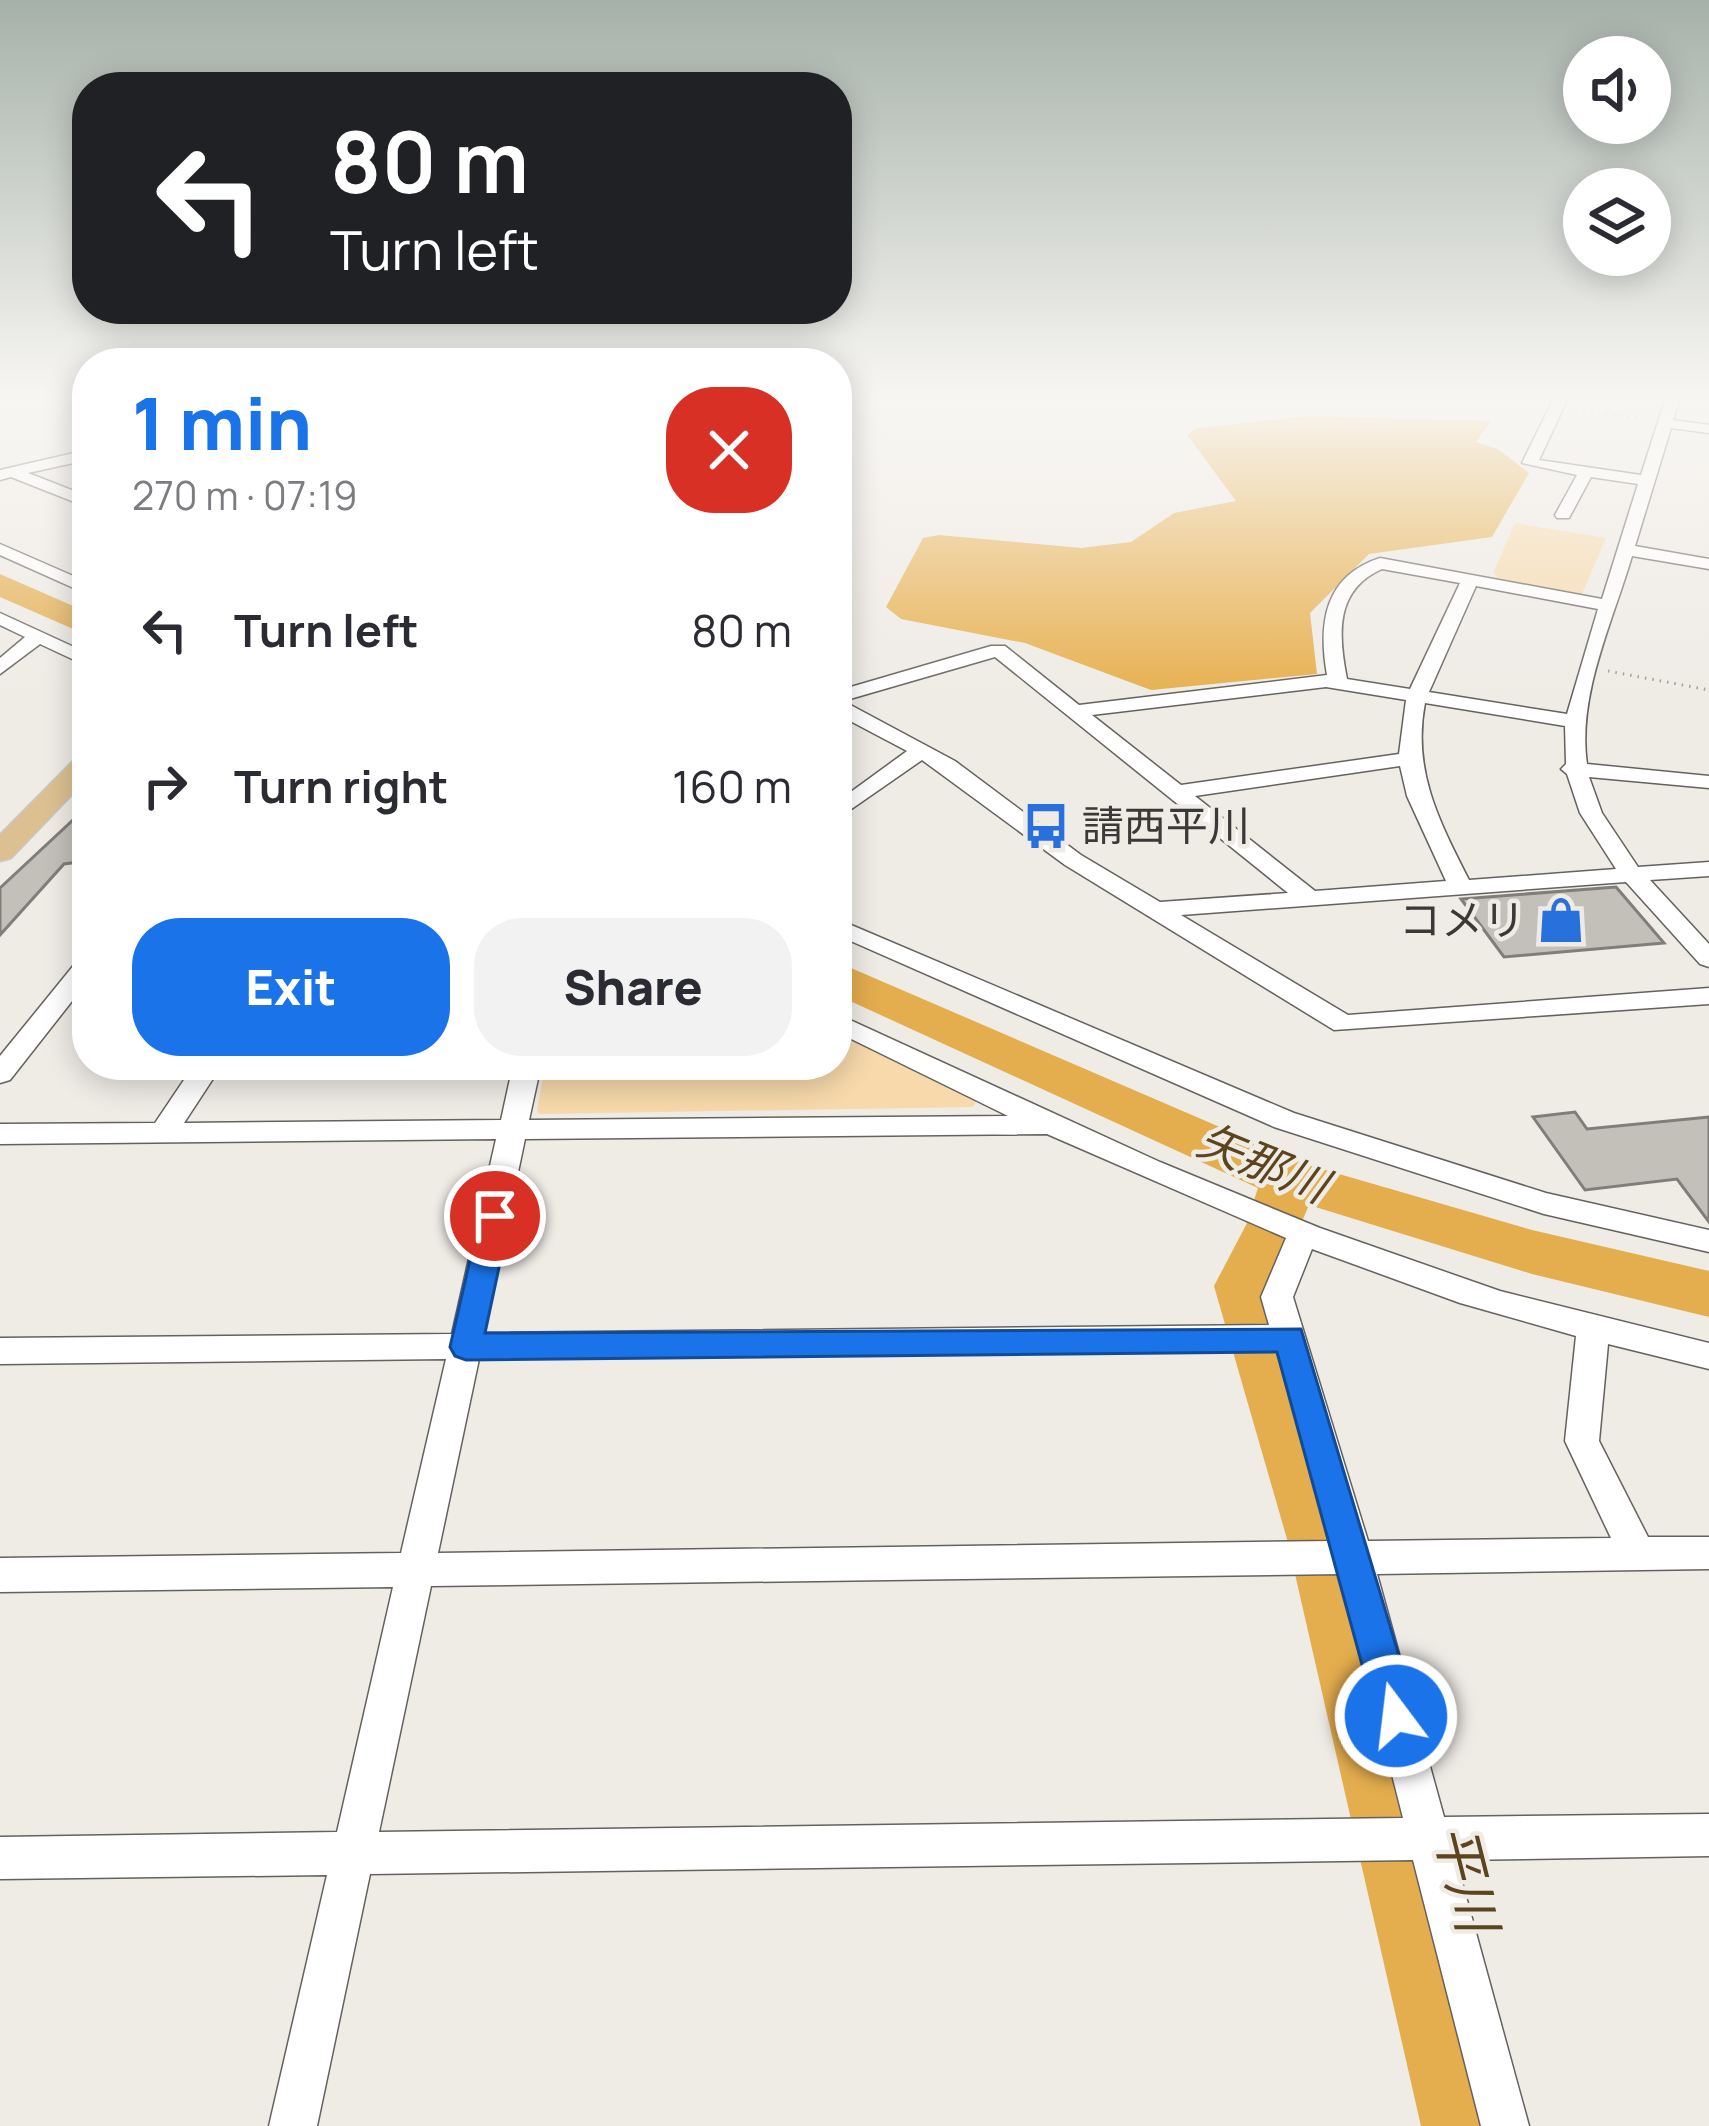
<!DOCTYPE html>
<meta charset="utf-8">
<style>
:root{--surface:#fff;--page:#f2f2f3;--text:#2b2b33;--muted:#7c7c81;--accent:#1a73e8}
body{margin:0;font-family:Manrope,"Noto Sans JP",sans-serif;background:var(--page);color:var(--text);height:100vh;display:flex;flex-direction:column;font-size:45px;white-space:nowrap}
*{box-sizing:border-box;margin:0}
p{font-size:39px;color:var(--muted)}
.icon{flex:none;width:66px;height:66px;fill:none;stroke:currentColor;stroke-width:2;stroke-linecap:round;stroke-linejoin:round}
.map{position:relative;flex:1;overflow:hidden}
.sheet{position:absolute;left:72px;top:348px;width:780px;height:732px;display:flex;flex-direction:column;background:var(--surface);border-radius:48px;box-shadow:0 6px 30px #0003}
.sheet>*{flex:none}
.hud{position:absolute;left:72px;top:72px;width:780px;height:252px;border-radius:48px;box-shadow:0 6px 30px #0003;background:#202124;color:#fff;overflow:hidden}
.fabs{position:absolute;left:1563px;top:36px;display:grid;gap:24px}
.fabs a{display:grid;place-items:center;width:108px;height:108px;border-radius:50%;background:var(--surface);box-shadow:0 6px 30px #0003;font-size:60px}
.pin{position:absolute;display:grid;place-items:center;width:102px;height:102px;color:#fff;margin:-51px;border:6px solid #fff;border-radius:50%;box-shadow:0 3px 12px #0007}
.me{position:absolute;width:132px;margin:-66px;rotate:345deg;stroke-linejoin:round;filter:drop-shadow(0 0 9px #0008)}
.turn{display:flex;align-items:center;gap:42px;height:252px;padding:0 60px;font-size:54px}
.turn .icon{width:156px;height:156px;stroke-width:2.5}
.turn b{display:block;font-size:84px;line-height:102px}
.round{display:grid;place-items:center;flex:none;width:126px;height:126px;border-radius:48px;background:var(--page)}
.headline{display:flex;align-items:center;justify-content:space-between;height:204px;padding:0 60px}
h1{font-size:72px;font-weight:800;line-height:90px;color:var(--accent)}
.cta{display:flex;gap:24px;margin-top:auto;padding:24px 60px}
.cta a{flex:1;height:138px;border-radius:48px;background:var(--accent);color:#fff;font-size:48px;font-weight:800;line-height:138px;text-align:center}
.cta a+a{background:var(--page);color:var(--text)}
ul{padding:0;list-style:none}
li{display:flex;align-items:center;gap:36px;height:156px;padding:0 60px}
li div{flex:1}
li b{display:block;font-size:45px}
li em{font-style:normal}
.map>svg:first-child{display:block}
.green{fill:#f7d9ab}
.forest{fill:#e7b050}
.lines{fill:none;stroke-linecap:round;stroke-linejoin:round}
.river{fill:#e4ad4e;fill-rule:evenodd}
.building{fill:#c3c0ba;stroke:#817e79;stroke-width:3}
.minor-casing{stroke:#65625d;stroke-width:3}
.major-casing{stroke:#c8c8c7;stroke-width:3}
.path{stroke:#9f9d98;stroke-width:3;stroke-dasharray:1.5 6;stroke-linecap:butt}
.minor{fill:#fff;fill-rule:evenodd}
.major{fill:#dcc091;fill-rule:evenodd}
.route{fill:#1a73e8;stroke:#114b97;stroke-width:3}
.labels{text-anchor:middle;stroke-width:9;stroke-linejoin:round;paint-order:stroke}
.poi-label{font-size:42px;fill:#3a3937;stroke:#efebe5;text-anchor:start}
.water-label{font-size:45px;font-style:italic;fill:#5c451e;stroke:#efebe5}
.near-water-label{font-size:54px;font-style:italic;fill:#5c451e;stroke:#efebe5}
</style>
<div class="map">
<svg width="1709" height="2126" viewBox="0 0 1709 2126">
<rect width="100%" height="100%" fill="#efebe5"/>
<path class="green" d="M1515,523L1606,538L1582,594L1497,579L1494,571Z
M837,1033L976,1102L973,1107L539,1114L537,1110L545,1065H837Z"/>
<path class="forest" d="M1307,416L1491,421L1476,442L1498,449L1529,473L1492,537L1369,554L1310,613L1317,674L1151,690L1025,643L901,619L886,607L923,538L939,535L1081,548L1131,542L1174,513L1236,501L1187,435L1197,428Z"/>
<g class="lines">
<path class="river" d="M0,574L87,612V635L0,597Z
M837,962L1308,1165L1532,1230L1709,1271V1317L1532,1274L1309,1205L1274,1286L1355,1539L1511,2126H1421L1287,1539L1214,1286L1246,1225L1258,1188L837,995Z"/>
</g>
<path class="building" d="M87,807V861L64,864L0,935V888Z
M1616,887L1664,943L1504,957L1461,899Z
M1575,1112L1587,1129L1709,1117V1222L1677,1179L1585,1190L1533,1117Z"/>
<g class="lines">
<defs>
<path id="minor" d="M1553,400H1567L1539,460L1641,475L1665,400H1679L1673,420L1709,425V433L1671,428L1635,546L1709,559V569L1632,556C1613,621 1577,695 1587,764L1709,776V788L1589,777L1602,813L1638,867L1709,862V876L1650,880L1709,944V967L1700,964L1626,882L1181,915L1348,1015L1709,988V1004L1334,1030L1065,865L922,760L837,819V802L907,751L837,714V691L991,646H1005L1079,705L1327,675C1318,624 1324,576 1380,558L1602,599L1638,484L1591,477L1569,518H1557L1555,515L1577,475L1522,463ZM1382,569L1460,583L1410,689L1347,679C1338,634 1335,590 1382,569ZM1476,586L1598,609L1567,714L1429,692ZM995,657L1288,893L1160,902L1081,855L955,761L843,701ZM1326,687L1406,700L1399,754L1181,785L1092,715ZM1425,703L1565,726L1566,764L1561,769L1567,774L1580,813L1616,869L1469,880C1439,821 1412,770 1425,703ZM1400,766L1407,796L1446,881L1315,891L1195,796Z
M87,450V460L28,473L87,496V507L11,477L0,480V470Z
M0,544L87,582V594L0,555Z
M0,613L87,653V666L40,644L0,674V658L25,637L0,625Z
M837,919L1294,1113L1546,1193L1709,1230V1252L1544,1214L1274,1127L837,935Z
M87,957V982L10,1080L0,1083V1056L78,960Z
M837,1014L1160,1162L1320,1228L1500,1291L1709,1343V1369L1608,1344L1599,1441L1648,1537H1709V1569L1377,1574L1444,1817L1709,1814V1856L1456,1860L1529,2126H1481L1413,1860L370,1874L317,2126H269L327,1875L0,1879V1837L337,1832L393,1587L0,1592V1558L401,1553L446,1359L0,1364V1338L452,1334L496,1139L0,1144V1124L155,1123L194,1065H222L184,1123L501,1120L513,1065H541L529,1120L1008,1116L837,1032ZM1047,1134L1286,1238L1261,1297L1269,1325L484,1333L525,1139ZM1312,1249L1460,1303L1576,1336L1565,1441L1611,1538L1368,1541L1293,1297ZM1277,1351L1332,1541L438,1553L479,1359ZM1341,1574L1403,1818L379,1832L431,1586Z"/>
<path id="major" d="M87,755V779L11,858L0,861V835L77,757Z"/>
</defs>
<use href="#minor" class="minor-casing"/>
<use href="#major" class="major-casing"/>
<path class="path" d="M1576,409L1642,419
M837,415L866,400
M1608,671L1709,690"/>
<use href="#minor" class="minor"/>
<use href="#major" class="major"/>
</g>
<linearGradient id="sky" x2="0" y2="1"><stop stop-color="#a6b1aa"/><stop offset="0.57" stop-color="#f8f6f3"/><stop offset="1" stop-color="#f8f6f3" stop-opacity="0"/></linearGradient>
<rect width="1709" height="697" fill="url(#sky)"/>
<path class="route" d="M495,1205L510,1216L485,1333L1301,1329L1417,1716L1411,1730L1396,1735L1382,1730L1376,1716L1277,1352L466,1360L455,1356L450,1347L480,1216Z"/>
<defs>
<symbol id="bus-bare" viewBox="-9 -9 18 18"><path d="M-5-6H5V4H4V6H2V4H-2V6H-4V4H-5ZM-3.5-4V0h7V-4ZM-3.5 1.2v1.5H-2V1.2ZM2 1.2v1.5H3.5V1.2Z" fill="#2871dc" stroke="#efebe5" stroke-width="2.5" paint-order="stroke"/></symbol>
<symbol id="shop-bare" viewBox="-9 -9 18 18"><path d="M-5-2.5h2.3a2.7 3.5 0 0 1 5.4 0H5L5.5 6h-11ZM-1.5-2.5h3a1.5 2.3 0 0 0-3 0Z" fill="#2871dc" stroke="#efebe5" stroke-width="2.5" paint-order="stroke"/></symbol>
</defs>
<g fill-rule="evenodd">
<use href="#bus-bare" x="1013" y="793" width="66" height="66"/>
<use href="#shop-bare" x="1528" y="887" width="66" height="66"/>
</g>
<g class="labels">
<g class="poi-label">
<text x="1082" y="841">請西平川</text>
<text x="1525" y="935" text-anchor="end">コメリ</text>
</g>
<g class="water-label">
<text transform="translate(1263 1163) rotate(22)" y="16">矢那川</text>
</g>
<g class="near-water-label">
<text transform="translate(1466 1878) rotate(76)" y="19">平川</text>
</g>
</g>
</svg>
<div class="fabs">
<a><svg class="icon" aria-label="sound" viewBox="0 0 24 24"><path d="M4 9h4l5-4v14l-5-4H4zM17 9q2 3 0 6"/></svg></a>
<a><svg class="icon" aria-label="layers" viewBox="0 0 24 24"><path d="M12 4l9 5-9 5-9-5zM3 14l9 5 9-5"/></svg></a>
</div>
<div class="pin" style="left:495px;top:1216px;background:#d93025"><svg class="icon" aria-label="arrive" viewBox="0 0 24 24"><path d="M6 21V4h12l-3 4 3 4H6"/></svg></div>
<svg class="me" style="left:1396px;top:1716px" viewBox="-20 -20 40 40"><circle r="17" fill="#1a73e8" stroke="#fff" stroke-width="3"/><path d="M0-11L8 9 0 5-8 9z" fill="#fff"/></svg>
<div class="hud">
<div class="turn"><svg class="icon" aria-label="left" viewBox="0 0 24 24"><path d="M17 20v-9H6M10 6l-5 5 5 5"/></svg><div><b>80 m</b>Turn left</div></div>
</div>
<section class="sheet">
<div class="headline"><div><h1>1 min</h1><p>270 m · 07:19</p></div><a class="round" style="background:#d93025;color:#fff"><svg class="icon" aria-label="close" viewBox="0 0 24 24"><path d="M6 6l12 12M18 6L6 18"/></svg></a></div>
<ul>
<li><svg class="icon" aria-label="left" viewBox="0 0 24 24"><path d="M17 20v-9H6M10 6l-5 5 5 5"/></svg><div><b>Turn left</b></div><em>80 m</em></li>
<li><svg class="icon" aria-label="right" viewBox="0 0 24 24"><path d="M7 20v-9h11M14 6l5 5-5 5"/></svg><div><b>Turn right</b></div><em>160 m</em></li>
</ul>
<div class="cta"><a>Exit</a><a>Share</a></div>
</section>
</div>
